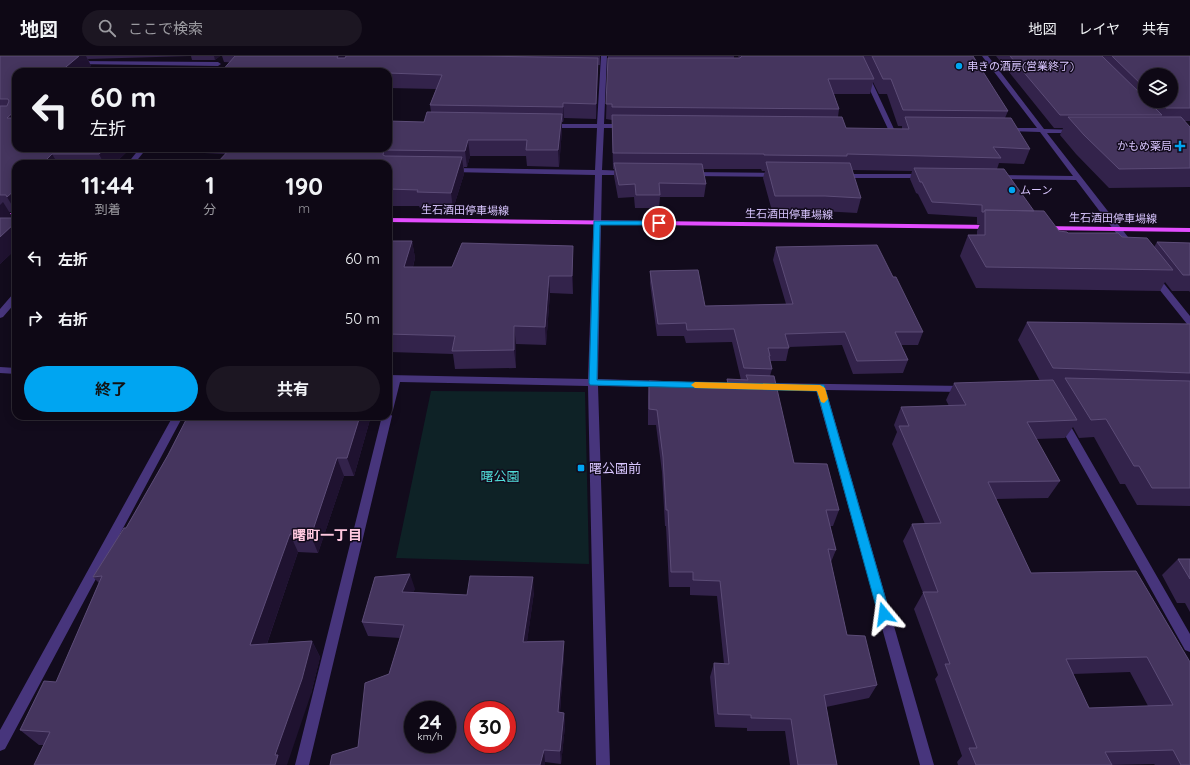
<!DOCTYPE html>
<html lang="ja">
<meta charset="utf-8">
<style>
:root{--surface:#0e0815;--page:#1c1622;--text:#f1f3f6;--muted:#9b9aa0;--line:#2e2934;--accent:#00a5f1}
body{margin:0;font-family:Quicksand,"Noto Sans JP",sans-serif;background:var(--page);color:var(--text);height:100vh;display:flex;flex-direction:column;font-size:15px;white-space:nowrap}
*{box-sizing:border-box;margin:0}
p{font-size:13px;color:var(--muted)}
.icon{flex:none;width:22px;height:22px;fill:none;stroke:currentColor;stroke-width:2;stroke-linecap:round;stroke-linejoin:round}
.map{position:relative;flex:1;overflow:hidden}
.side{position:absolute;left:12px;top:104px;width:380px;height:260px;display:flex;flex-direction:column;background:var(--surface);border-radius:12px;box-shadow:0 2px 10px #0003,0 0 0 1px var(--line)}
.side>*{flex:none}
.hud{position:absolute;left:12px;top:12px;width:380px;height:84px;border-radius:12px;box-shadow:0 2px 10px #0003,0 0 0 1px var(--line);background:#0e0815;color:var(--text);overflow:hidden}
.fabs{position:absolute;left:1138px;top:12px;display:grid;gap:8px}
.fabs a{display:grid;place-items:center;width:40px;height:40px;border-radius:50%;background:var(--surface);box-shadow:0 2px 10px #0003,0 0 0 1px var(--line);font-size:20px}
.speed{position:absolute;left:404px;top:645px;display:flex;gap:8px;font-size:20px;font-weight:700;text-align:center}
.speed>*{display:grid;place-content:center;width:52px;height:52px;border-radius:50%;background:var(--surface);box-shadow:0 2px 10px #0003,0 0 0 1px var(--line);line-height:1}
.speed small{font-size:10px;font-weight:400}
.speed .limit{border:6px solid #d22;background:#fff;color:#111}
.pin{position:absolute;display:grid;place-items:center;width:34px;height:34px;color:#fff;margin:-17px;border:2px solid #fff;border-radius:50%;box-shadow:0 1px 4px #0007}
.me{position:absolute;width:44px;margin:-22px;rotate:344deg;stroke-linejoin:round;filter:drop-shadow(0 0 3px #0008)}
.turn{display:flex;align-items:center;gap:14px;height:84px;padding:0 12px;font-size:18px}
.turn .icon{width:52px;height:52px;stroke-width:2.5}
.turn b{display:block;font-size:28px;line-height:34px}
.eta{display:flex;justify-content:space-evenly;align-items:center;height:68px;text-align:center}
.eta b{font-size:24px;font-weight:700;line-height:28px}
.action{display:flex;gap:8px;margin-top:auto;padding:8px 12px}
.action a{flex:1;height:46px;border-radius:24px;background:var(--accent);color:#111;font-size:16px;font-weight:700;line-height:46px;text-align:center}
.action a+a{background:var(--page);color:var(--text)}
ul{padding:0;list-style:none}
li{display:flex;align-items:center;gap:12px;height:60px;padding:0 12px}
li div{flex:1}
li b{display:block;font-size:15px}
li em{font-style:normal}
header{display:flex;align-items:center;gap:24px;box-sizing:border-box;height:56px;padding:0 20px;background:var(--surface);border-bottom:1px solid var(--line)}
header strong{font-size:19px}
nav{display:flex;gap:22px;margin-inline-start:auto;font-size:14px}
.search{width:280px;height:36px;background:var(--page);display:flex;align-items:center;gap:10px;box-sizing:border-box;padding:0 14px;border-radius:22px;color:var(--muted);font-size:15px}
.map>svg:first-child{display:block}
.green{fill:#0e2226}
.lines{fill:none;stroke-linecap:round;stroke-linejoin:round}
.minor{fill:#47357c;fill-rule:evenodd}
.major{fill:#e34dff;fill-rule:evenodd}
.wall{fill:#33234b;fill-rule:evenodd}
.shaded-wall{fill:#1f1230}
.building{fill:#45355e;stroke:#5c4c77;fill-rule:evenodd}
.route{fill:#00a5f1;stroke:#006b9d}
.slow{fill:#f59e0b}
.poi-dot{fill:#00a5f1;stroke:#120b1c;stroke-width:1.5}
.labels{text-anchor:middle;stroke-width:3;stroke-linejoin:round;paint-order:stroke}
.far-poi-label{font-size:11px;fill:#d9c6ff;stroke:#120b1c;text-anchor:start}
.far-street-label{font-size:11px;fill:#d9c6ff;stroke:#120b1c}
.poi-label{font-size:13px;fill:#d9c6ff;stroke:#120b1c;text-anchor:start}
.park-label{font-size:13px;fill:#52dfdb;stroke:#120b1c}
.neighbourhood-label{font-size:14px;font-weight:bold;fill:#ffc8df;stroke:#120b1c}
</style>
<header>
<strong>地図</strong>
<div class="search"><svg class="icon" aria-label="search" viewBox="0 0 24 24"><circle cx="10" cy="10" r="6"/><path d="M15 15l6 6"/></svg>ここで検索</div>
<nav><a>地図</a><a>レイヤ</a><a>共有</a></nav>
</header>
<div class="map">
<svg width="1190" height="709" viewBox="0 0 1190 709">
<rect width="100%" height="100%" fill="#120b1c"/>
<path class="green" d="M106,12H204L200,16H102Z
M431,335L585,336L589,508L396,502Z"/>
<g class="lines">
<path class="minor" d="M601,0H607L604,68H626L629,70L626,72H604L602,114L627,115L631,117L627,119H602L598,323L662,325L667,328L662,331L598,330L610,709H596L588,330L400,326L393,354L390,357L392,360L309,709H295L382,360H388V335L391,325H388V319L588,323L595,119L451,116L447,114L451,112L595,114L597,72H550L547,70L550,68H597Z
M854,0H860L894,73L893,74L888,73Z
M982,0H988L1044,73L1078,74V76L1076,77H1047L1135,190V194H1129L1076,124L994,123V119H997L1073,120L1040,76L1004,75L1003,74L1006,72H1037Z
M76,5L218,6L221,8L218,10L74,8L73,7Z
M140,92H147L134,108H127Z
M688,116L777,117L781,119L777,121L691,120H688Z
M838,118H923L927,120L923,122H841L837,120Z
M1154,218L1157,219L1190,260V269L1187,268L1151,223L1150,221Z
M16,237V246L3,261L0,262V253L13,238Z
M0,311L16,312V318L0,317Z
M764,327L964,330L969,333L964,336L826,334L934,709H920L816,334L761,332L759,330L761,328Z
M173,360H183L5,693L0,695V674Z
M1062,361L1066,362L1190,578V596L1185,594L1057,365L1058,362Z"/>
<path class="major" d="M0,157H16V161H0Z
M388,162L992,169L996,171L992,173L388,166Z
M1041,170L1190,172V176L1044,174H1041Z"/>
</g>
<path class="wall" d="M0,0H220L215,4H192L191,0L88,3L91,10L16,16V92H131L114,108H16V156H9L13,162L16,193L0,208Z
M222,0H600V9H598L596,63L564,62L563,66H562V73L559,111L527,110L526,100H470L467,111H464V118L453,153L420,152L419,150H388V108L225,98L204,97L202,92H388L424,66L431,56L430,49L436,33L388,32V16L224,6Z
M608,0H734V2H739L738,0H973L1008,55L1005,62L1030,93L1024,108L999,107L997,113L1034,155L1059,175L1068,177L1122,181L1154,191L1157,186L1190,187V236L1189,235H1172L1165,226L1160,235L976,232L960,200L968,179H977V175L980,168H977V161L928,158L918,138L916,137L910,123L912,115L852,114L861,142L857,157L821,155H772L763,122L765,115H762L761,113H703L706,128L704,141H660L659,152H635L634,141L618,142L614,120V113H613L612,64L606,63ZM873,26L879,38H887L898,70H902V73L846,72L838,61L839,53L834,38H870Z
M996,0H1190V65H1184L1190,71V131L1109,132L1076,98L1060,79L1063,72H1054ZM1145,19L1171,45H1145Z
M388,185H412L415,202L413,211H452L573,208V238L550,237L546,289L516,288V312L455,313L453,298L390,296L388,302Z
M776,191L893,221L923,276L918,289H901L908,304L903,317L853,318L842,289L789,291L786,305H770L772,313L770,320L794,407L839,454L833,470H830L836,494L831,506L847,579L877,629L869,642L826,651L837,709H790L785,675H747V672L715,671L710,621L714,607L724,608L717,540L690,539V531H669L666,470H665L662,416L656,369H648V341L649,325L727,327V323L741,324L732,286L686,287L684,280H657L650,227V215L705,250L786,248L773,204Z
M1027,266L1190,268V450L1137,449L1125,428H1120L1094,381L1079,382L1073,371L1065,382L1036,383L1060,425L1048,442L996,443L1031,517L1136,515L1190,709H1155L1154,708L1112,709H958L957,706L962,700L935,623L938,619L914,553L923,537L903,485L912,468H925L892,388L897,376L894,369L901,351L949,350L946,344L954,327L1040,325L1018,284ZM1130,616L1148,650L1089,652L1073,618Z
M371,360L354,420H344L318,497L298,496L267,588L312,585L320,601L311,638L44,689H39L20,674L56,626L99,527L93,521L126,472L168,399Z
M1178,503H1190V556L1185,547H1177L1162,519Z
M415,533L413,536L467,539L534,536L527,585H564V599L560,656L564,657L565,670L561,708L545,706V709H330L358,691L389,618L400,582L368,580L362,566Z"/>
<path class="shaded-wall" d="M79,0H86L91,10L85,16H60Z
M214,0H220L215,4Z
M338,0H348L341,16L337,2Z
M598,2V16L596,63V48Z
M563,47L564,62L563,66Z
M16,54V77L7,62Z
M562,58V73L559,111L558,94Z
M468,84L470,100L467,111L465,95Z
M106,92H131L114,108H104L99,98Z
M52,98L58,108H42Z
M462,101L464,118L453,153L451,137Z
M16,133V156L7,141Z
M3,146L13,162L0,176V149Z
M16,166V193L0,208V181Z
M412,185L415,202L408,229L404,211Z
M573,190V238L572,220Z
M549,220L550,237L546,289L545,271Z
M514,270L516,288V312L514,294Z
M388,289L390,296L388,302Z
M360,360H371L354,420L347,402Z
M337,402L344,420L318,497L311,480Z
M290,478L298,496L261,605L250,589Z
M410,518L415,533L407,551L402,536Z
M533,521L534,536L525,600L523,586Z
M312,585L320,601L311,638L287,709H275V699Z
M564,585V599L559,669L558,656Z
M564,657L565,670L561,708L560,695Z
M544,694L545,706V709H540Z"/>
<path class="building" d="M0,0H79L60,16H16V54L7,62H16V92H106L99,98H52L42,108H16V133L7,141L6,139H0V50H7L9,45L8,43H0Z
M235,0H338L337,2H345L346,0H477L598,2L596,48L563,47V51L430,49L442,19L388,17V16H221Z
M742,0H863L874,23H828L839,53L612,51V48H606L608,2H740Z
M872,0H973L1008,55L903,54L891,23H883Z
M1010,0H1102L1145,42V45H1148L1162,59H1060Z
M1112,0H1190V52H1166L1159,45H1171V19H1145V32Z
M427,56L562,58L558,94H526L527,84H468L465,95L384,94L383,99L385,100L462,101L451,137L417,136L418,134L388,133V108H216L231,92H388V65L424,66Z
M612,59L842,61L846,72L909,73L905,61L1011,62L1030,93L993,91L1001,102L847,98V100L764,99V98L613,97Z
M1068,61H1181L1190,71V112L1119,113L1084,79Z
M766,106L850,107L861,142L825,140H775Z
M614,107L702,108L706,128L659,127L660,139H636L635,128L619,129Z
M914,112L1004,113L1034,155L985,154L984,156H982V149L932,146L922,126H920Z
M985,154L1044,155L1059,175L1067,176L1068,177H1118L1122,181L1147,182L1173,214L986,211L968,179H985Z
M0,162H16V166L0,181Z
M388,185H412L404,211H452L462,187L573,190L572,220H549L545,271L514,270V294L452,295L455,280L388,278Z
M1157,186L1190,187V219H1183Z
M877,189L893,221H896L923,276H895L908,304L857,305L845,276L785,278L789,292H768L770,300H769L772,313L744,312L734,273L687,274L686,267L658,268L650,215L698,214L705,250L793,248L776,191Z
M1027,266L1190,268V317L1053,312Z
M746,319L774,320L794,407L827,408L839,454H826L836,494L828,493L847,579L865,580L877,629L824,639L837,709H798L791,663L751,662V659L718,658L714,607L729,608L720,525L693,524V516H671L668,454H666L663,401L657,354L649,353V325L728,328L727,323L748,324Z
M1065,322L1190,325V432H1152L1139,410H1134L1106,363L1091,364Z
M1053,324L1077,364L1027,366L1060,425L988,426L1031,517L1136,515L1190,606V709H1181L1173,694L1105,696L1112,709H976L969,692H977L945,608H950L923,536H938L912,468L941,467L899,370H909L901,351L966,349L954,327ZM1147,601L1173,649L1089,652L1066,603Z
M188,360H360L347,402H337L311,480L290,478L250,589L312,585L302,623L275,699H278L275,709H34L50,676L20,674L44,625L56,626L102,520L93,521L124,472H126L168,399Z
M1178,503H1190V523Z
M410,518L402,536L467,539L470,520L533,521L523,586L564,585L558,656L564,657L560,695L544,694L540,709H330L332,699L358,691L365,627L389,618L404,569L362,566L375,521ZM413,654H447V688H413ZM473,654H507V688H473Z"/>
<path class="route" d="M594,165H659L663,167L659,169H600L597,324L824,329L890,558L888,562L884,563L880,562L878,558L817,335L590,329L589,327Z"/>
<path class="slow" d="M695,326L820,329L825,332L828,343L824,347L821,346L817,335L695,332L691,329Z"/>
<g class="poi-dot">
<circle cx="959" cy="10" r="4"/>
<path d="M1178 84h4v4h4v4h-4v4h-4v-4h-4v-4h4z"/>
<circle cx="1012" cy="134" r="4"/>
<rect x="577" y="408" width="8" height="8" rx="2"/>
</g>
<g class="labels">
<g class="far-poi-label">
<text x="967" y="14">串きの酒房(営業終了)</text>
<text x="1172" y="94" text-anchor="end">かもめ薬局</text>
<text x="1020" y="138">ムーン</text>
</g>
<g class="far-street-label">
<text transform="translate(465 154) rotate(1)" y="4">生石酒田停車場線</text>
<text transform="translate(789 158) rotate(1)" y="4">生石酒田停車場線</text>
<text transform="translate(1113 162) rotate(1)" y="4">生石酒田停車場線</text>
</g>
<g class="poi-label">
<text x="589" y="417">曙公園前</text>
</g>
<g class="park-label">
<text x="500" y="425">曙公園</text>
</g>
<g class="neighbourhood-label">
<text x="327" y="484">曙町一丁目</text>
</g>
</g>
</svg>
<div class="fabs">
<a><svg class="icon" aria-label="layers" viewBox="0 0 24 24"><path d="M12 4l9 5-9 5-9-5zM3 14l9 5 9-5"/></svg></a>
</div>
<div class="speed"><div>24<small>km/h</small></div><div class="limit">30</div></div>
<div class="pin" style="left:659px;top:167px;background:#d93025"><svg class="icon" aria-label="arrive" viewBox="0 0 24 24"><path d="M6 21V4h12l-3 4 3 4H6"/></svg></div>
<svg class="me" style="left:884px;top:558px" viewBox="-20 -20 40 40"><path d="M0-17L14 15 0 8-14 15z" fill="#00a5f1" stroke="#fff" stroke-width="4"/></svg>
<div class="hud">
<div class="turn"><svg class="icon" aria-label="left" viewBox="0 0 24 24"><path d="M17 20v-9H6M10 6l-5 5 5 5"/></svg><div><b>60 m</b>左折</div></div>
</div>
<section class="side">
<div class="eta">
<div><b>11:44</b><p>到着</p></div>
<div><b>1</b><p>分</p></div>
<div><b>190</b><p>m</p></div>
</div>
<ul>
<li><svg class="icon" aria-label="left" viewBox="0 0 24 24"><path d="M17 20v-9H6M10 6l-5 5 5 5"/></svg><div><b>左折</b></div><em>60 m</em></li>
<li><svg class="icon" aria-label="right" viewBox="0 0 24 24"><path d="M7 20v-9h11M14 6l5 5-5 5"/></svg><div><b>右折</b></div><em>50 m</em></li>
</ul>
<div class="action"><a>終了</a><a>共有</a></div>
</section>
</div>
